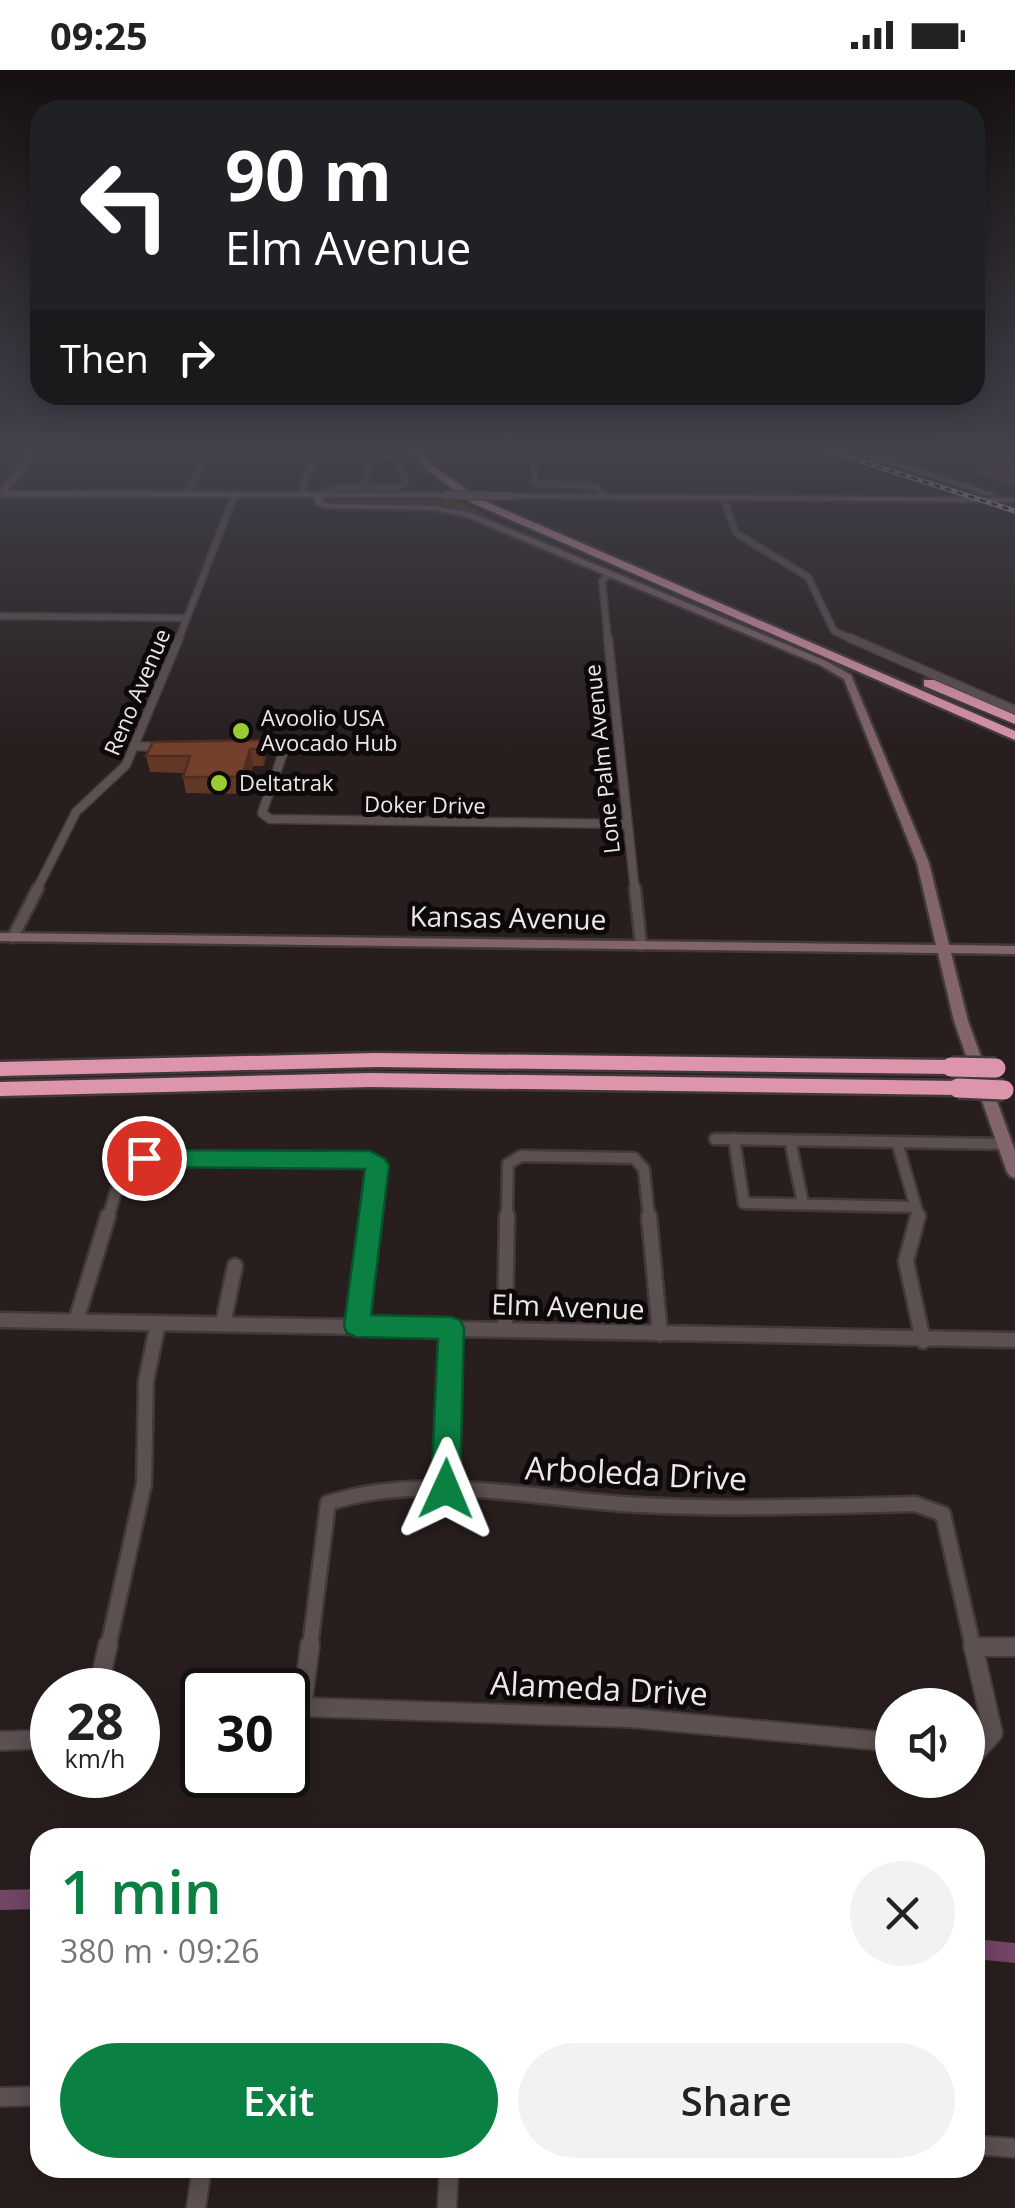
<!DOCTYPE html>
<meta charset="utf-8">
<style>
:root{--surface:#fff;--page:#f2f2f2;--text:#222;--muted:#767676;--accent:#0b8043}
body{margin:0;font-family:"Open Sans",sans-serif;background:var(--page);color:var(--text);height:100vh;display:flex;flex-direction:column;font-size:38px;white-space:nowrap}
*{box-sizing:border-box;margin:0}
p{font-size:32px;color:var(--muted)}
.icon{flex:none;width:55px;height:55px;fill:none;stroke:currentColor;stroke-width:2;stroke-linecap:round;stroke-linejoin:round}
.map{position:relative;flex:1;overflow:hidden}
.details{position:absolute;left:30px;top:1758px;width:955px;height:350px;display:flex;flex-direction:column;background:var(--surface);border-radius:30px;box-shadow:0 5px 25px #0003}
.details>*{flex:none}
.banner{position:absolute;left:30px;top:30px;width:955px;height:305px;border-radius:30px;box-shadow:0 5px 25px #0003;background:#202124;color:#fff;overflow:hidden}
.controls{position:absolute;left:875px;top:1618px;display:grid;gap:20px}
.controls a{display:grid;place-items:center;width:110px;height:110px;border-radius:50%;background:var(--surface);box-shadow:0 5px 25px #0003;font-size:50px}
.speed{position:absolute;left:30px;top:1598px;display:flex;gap:20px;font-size:50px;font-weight:700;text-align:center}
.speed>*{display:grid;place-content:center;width:130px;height:130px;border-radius:50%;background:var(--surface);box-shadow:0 5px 25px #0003;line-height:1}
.speed small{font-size:25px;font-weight:400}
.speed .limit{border:5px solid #111;border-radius:15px;background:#fff;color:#111}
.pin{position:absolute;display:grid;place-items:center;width:85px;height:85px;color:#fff;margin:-42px;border:5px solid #fff;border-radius:50%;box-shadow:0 2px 10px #0007}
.me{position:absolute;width:110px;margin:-55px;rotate:1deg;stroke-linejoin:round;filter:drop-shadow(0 0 8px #0008)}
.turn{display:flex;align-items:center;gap:35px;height:210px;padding:0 30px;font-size:45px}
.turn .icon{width:130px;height:130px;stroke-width:2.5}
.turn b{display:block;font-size:70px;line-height:85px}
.then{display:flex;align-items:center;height:95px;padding:0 30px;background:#0003;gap:20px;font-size:38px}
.round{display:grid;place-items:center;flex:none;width:105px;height:105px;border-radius:52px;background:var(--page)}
.head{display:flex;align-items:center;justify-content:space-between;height:170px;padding:0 30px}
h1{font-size:60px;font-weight:600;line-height:75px;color:var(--accent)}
.action{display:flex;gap:20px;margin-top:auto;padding:20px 30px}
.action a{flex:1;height:115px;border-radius:60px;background:var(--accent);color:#fff;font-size:40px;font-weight:600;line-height:115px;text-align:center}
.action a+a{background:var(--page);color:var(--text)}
.status{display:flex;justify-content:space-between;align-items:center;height:70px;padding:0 50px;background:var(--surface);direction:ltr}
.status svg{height:28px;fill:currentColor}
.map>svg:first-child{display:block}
.green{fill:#5e3912}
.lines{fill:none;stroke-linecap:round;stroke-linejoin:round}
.canal{fill:#724465;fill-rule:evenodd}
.street-far4-casing{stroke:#423939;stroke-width:9}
.street-far3-casing{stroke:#423939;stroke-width:11}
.street-far2-casing{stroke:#423939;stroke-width:15}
.street-far1-casing{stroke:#423939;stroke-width:19}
.street-casing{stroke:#423939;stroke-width:22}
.secondary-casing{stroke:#423939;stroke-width:5}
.highway-casing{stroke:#423939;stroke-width:5}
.street-far4{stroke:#5c5050;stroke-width:6}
.street-far3{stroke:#5c5050;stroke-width:8}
.street-far2{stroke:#5c5050;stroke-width:10}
.street-far1{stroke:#5c5050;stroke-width:14}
.street{stroke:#5c5050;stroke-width:18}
.secondary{fill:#82656b;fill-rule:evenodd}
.highway{fill:#dc95ab;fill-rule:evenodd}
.rail-casing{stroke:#d2cbca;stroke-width:5}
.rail{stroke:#0e0909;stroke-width:2.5;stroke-dasharray:6;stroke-linecap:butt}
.secondary-bridge-casing{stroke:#423939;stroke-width:10;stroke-linecap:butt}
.highway-bridge-casing{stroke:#423939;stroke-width:24;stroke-linecap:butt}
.secondary-bridge{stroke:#82656b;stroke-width:8}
.highway-bridge{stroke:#dc95ab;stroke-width:19}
.wall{fill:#633726}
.shaded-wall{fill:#502d1f}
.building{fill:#73402c;stroke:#502d1f;stroke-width:2.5}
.route{fill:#0b8043;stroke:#07532c;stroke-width:2.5}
.poi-dot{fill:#9acb34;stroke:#0e0909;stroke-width:4}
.labels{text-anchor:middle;stroke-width:10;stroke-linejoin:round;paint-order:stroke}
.far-street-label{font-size:22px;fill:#eee7e6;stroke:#0e0909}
.far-poi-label{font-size:22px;fill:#eee7e6;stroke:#0e0909;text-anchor:start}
.street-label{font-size:28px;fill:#eee7e6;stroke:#0e0909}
.near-street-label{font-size:32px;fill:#eee7e6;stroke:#0e0909}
</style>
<div class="status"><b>09:25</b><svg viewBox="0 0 49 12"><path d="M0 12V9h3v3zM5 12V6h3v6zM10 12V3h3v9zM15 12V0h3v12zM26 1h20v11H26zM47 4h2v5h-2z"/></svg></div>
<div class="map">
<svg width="1015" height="2138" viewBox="0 0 1015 2138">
<rect width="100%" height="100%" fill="#281e1e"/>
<path class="green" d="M336,428H454L496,451L446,437L340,434L327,430Z"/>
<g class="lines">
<path class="canal" d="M40,1819V1839L0,1840V1820Z
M975,1869L1015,1873V1893L975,1889Z"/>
<defs>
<path id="street-far4" d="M533,378L535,413L596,417L603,427
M364,417L398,418L405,412V404L391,387H371
M364,417L373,378
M187,424L211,378
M301,425L316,378
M318,425L330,419L364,417
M723,428L736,463L808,507L834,561L856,571
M0,546L187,548
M178,571L235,424
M608,571L602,511L609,503"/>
<path id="street-far3" d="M608,568L635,821
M850,568L1015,640
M134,676L161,677
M250,677H275L283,683L262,743L270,749L625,754
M36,821L76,742L126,695L179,568"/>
<path id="street-far2" d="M635,818L641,875
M13,867L38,818
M715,1069L1004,1074
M734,1069L744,1133L915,1137
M790,1070L803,1134
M897,1072L919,1148
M108,1148L122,1101L145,1088L370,1090L377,1095L372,1148
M507,1148L508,1094L521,1086L634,1088L644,1099L649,1148"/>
<path id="street-far1" d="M649,1146L660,1264
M918,1146L906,1191L923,1271
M0,1250L1015,1270
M76,1251L108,1146
M223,1254L235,1196
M357,1255L372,1146
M505,1260L507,1146
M446,1419L451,1258
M108,1577L144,1414L146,1311L158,1253
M310,1577L328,1433C428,1401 537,1430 639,1435C731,1440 823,1436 915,1434L943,1444L973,1577
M973,1577H1015"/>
<path id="street" d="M310,1575L302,1637L631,1648L892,1672
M973,1577H1015
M98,1620L108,1575
M0,1671L52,1669
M968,1680L977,1681L993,1663L973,1575
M0,2027L40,2026
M975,2075L1015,2078
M196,2138L202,2098
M447,2138L449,2098"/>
<path id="secondary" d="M33,378H40L8,421L449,423L446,427H322L323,432L329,434L435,436L472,443L826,591L851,605L929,793L949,875L1015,876V884L951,883L968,951L1015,1081V1108L1010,1106L1007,1102L954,951L938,883L0,871V863L936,875L917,793L844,609L820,595L467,447L435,440L329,438L316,435L314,427H1L0,421Z
M844,378H856L996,424L989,426Z
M512,424L1015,428V432L509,428Z"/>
<path id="highway" d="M409,378H418L433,396L480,429L1015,661V670L472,433L427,400Z
M924,610H934L1015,645V654L924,616Z
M376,983L951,990L960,997L951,1004L376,997L0,1006V992Z
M371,1003L958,1011L968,1018L958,1025L371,1017L0,1026V1012Z"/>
</defs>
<use href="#street-far4" class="street-far4-casing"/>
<use href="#street-far3" class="street-far3-casing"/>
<use href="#street-far2" class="street-far2-casing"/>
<use href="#street-far1" class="street-far1-casing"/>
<use href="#street" class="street-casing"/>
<use href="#secondary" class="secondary-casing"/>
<use href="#highway" class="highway-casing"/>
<use href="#street-far4" class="street-far4"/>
<use href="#street-far3" class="street-far3"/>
<use href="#street-far2" class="street-far2"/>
<use href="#street-far1" class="street-far1"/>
<use href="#street" class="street"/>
<use href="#secondary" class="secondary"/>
<use href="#highway" class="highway"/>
<defs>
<path id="rail" d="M820,378L1015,441"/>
</defs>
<use href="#rail" class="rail-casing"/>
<use href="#rail" class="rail"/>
<defs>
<path id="secondary-bridge" d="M446,425L512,426"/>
<path id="highway-bridge" d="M951,997L996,998
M958,1018L1004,1020"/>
</defs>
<use href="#secondary-bridge" class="secondary-bridge-casing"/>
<use href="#highway-bridge" class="highway-bridge-casing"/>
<use href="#secondary-bridge" class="secondary-bridge"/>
<use href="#highway-bridge" class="highway-bridge"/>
</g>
<path class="wall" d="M1015,382V417L977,404L980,391Z
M264,670L266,686L264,696H253L245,724L186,723L183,707L184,703L150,702L146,686Z"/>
<path class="shaded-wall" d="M264,670L266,686L264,696L261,679Z
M250,679L253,696L245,724L242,707Z"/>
<path class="building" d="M1003,379L1015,382V402L980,391Z
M264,670L261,679H250L242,707H183L190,686H146L153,672Z"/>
<linearGradient id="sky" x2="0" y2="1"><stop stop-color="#161010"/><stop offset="0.56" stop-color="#42414c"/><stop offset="1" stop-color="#42414c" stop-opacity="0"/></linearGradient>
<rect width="1015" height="678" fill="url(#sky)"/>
<path class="route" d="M144,1080L370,1081L385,1089L389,1095L371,1245L451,1247L460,1250L464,1258L460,1419L456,1429L446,1433L436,1429L431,1419L438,1269L356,1267L347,1263L344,1256L365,1099L144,1097L133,1088Z"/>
<g class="poi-dot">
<circle cx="241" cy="661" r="10"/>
<circle cx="219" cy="713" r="10"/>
</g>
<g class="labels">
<g class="far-street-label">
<text transform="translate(137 622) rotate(-67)" y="8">Reno Avenue</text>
<text transform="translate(602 689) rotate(-96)" y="8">Lone Palm Avenue</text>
<text transform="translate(425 735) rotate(1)" y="8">Doker Drive</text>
</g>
<g class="far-poi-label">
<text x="261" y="656">Avoolio USA<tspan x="261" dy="25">Avocado Hub</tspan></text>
<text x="239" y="721">Deltatrak</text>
</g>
<g class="street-label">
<text transform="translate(508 848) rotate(1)" y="10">Kansas Avenue</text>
<text transform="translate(568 1237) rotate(2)" y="10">Elm Avenue</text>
</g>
<g class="near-street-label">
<text transform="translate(636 1404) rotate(3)" y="11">Arboleda Drive</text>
<text transform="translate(599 1619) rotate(3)" y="11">Alameda Drive</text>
</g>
</g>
</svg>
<div class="controls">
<a><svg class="icon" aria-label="sound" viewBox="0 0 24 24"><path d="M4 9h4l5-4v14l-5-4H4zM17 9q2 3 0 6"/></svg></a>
</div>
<div class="speed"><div>28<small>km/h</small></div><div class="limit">30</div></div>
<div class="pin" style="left:144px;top:1088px;background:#d93025"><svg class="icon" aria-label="arrive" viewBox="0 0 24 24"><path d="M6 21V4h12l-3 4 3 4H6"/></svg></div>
<svg class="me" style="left:446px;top:1419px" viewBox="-20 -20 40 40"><path d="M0-17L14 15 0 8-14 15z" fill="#0b8043" stroke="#fff" stroke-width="4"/></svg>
<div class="banner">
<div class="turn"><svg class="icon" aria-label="left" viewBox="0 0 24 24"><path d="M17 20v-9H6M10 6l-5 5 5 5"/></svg><div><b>90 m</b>Elm Avenue</div></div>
<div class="then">Then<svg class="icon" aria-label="right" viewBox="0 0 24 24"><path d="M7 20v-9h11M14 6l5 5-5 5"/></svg></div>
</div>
<section class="details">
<div class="head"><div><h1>1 min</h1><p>380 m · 09:26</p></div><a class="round"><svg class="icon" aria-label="close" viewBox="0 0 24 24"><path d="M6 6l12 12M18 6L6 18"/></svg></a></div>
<div class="action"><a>Exit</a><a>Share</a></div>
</section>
</div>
